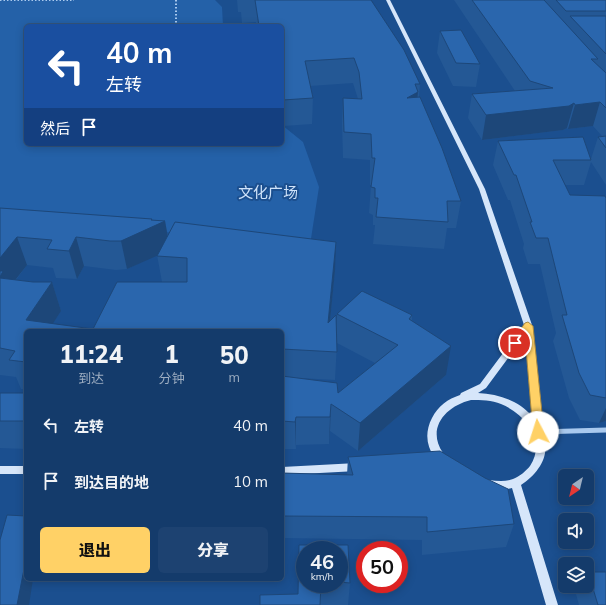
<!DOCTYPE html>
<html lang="zh">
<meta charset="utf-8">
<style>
:root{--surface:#143b6b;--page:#1d4271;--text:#f1f3f6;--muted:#9dadc1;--line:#33557e;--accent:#ffd166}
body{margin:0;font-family:Mulish,"Noto Sans SC",sans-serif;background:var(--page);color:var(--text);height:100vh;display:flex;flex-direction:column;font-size:15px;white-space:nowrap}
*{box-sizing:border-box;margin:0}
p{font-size:13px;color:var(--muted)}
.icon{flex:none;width:22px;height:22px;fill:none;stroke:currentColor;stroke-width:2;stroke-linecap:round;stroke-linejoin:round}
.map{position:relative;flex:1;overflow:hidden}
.drawer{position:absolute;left:24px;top:329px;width:260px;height:252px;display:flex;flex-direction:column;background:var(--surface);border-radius:6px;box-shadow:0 2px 10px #0003,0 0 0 1px var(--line)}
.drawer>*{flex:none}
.guide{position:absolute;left:24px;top:24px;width:260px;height:122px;border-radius:6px;box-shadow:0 2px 10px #0003,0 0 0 1px var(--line);background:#1a4fa0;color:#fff;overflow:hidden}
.needle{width:26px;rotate:215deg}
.buttons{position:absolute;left:558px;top:469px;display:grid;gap:8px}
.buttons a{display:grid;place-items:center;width:36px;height:36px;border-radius:6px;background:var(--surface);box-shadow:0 2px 10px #0003,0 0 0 1px var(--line);font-size:20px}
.speed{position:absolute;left:296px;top:541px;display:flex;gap:8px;font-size:20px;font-weight:700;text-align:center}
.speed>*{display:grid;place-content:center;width:52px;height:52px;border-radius:50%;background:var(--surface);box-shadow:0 2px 10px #0003,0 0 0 1px var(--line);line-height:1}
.speed small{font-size:10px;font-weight:400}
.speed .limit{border:6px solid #d22;background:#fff;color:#111}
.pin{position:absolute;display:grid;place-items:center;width:34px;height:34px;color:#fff;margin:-17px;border:2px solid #fff;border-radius:50%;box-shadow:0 1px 4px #0007}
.me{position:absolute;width:44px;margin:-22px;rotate:355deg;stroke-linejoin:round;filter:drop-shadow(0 0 3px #0008)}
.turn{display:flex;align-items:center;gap:14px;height:84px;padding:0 16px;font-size:18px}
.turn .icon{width:52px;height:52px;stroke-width:2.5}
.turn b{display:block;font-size:28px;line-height:34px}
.then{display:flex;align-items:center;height:38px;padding:0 16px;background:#0003;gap:8px;font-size:15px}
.eta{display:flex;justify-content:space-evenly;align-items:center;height:68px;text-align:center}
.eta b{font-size:24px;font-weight:800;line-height:28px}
.cta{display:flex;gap:8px;margin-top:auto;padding:8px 16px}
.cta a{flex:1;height:46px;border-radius:6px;background:var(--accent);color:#111;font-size:16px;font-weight:800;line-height:46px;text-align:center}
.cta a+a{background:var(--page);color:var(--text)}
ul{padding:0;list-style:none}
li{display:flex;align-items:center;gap:12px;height:56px;padding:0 16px}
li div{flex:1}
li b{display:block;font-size:15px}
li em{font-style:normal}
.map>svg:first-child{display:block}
.green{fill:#2461a8}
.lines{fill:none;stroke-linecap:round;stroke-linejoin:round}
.path{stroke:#a9c9ee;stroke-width:2;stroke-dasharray:1.5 2;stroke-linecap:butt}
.minor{stroke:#a9c9ee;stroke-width:5}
.secondary{fill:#d6e6fa;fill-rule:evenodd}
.wall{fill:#245895;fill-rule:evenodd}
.shaded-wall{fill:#1d4779}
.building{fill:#2a66ad;stroke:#1d4779}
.route{fill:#ffd166;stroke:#a68842}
.labels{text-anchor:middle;stroke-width:4;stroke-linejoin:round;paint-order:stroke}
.park-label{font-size:15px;fill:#cfe3fa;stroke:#1b4f8f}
</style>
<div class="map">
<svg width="606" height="605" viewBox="0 0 606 605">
<rect width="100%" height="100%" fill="#1b4f8f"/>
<path class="green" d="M0,0H215L222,7L223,26H26V144H282V125L303,142L319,187L310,245L85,225L0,231Z"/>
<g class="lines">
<path class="path" d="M0,0H74
M176,0V26"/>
<path class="minor" d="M538,432L606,430"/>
<path class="secondary" d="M386,0H390L485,189L532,325L542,433C552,454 539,473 521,485L558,605H546L512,488C476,497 409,462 432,418C438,406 448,399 460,395L461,393L480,384L524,325L479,189ZM525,335L532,416C518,400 498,394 478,393L486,388ZM471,400C481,400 492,400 501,404C525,414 547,440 530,466C526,471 519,477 513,479C505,482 497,481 489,480C471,477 452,469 443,453C426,428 446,406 471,400Z
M357,463L360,464L362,467L360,470L357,471L282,475V467Z
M0,466H26V474H0Z"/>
</g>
<path class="wall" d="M237,0H371L420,84L419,97L461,201L456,228H447L444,249L373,244L375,225H373V215L369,213L371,185H370V160L343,158L342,123L343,98L358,99L353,83L310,86L313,98L312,124L284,126L282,113V26H256V22L242,23L241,12H238Z
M454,0H606V185L591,162L584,185H565L570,195L606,198V421L599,423L580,420L569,398L553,341L556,333L540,264H528L523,248L524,244L510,200H508L493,165L498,141L591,159L598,137L602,136L593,126L568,129L567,128L563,130L482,140L468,118L472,94L515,91Z
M440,31L480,64L476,87L453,86L437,53Z
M0,208L165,221L168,236L335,271L330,321L336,329L337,314L412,315V320L446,375L358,451L330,431L329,444L296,445V449H282V331H26V389H21L16,377L0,375ZM157,255L162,282L93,329L52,324L61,311L52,282H33L16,280L27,265L53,268L56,278L77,279L84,266L116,270L127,269ZM337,343L375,363L338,393L300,378L335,380Z
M0,393H26V449L0,448Z
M348,457L514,524L506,547L422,555V540L282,538V473L347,475Z
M299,545H348L350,583L348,605H260V595L298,594ZM305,550H339V584H305Z
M588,572L606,605H579L576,594L580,586H587V574Z"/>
<path class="shaded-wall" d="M418,92L415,118L407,98Z
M600,102L593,126L568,129L575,105Z
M574,103L567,128L563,130L482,140L486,115Z
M152,219L154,226L165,221L170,250L127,269L121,241Z
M17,237L27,265L9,288L0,297V258Z
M76,237L84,266L77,279L69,251Z
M336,242L335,271L327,351L328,323Z
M52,282L61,311L48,331L26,320Z
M451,346L446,375L358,451L360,423Z
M331,404L330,431L329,444L330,417Z
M606,408V421L599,423Z
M296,417V449L295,422Z
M26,559V579H33L29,605H17Z"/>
<path class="building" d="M255,0H371L404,50L420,84H415L418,92L407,98L420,97L442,148L461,201H447L448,222L376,217L378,198H375V188L371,187L375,158H372L371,134L344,132L343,98L362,99L359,72L354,58L305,61L313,98L283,100L282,91V26H259Z
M472,0H544L598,59H591L606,73V108L600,102L575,105L574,103L569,106L486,115L472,94L553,88L530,81Z
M556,0H606V11H566Z
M570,16H606V54Z
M461,30L480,64L456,63L440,31Z
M606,136V148L598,137Z
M583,137L591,160H553L570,195L605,196L606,198V398L590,395L579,373L562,315H567L548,238H536L530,222H532L516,175H514L498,141Z
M0,208L152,219L151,220L165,221L121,241H110L76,237L69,251L47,249L52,240L17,237L0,258Z
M175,222L336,242L328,323L336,315L337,352L282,349V331H26V362L9,360L15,351L0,348V278L33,282H52L26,320L93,329L117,282H187V258L157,256Z
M0,271H3L0,277Z
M362,291L412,315L409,319L451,346L360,423L331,404L330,417H296L295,422L282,421V376L337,383L338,393L398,345L337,314Z
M0,393H26V421H0Z
M440,451L485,478L508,489L514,524L427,532V517L282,516V473L353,475L348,457Z
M7,515L26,516V559L17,605H0V540Z
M299,545H348L350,583L339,582V550H305V584H321L320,605H260V595L298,594Z
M588,572H606V605H598Z"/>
<path class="route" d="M528,322L533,326L544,432L542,435L538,437L535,435L533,432L525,337L518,346L515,347L510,343L525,323Z"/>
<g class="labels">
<g class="park-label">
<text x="268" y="198">文化广场</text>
</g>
</g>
</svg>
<div class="buttons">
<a><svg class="needle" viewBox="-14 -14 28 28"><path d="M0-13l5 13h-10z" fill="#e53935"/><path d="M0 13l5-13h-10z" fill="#9dadc1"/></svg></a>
<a><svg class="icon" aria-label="sound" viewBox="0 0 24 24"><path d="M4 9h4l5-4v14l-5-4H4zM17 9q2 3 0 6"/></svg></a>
<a><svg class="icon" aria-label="layers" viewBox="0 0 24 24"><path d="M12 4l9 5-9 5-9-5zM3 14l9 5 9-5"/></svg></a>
</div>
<div class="speed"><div>46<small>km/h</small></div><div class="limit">50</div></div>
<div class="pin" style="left:515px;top:343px;background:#d93025"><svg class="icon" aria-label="arrive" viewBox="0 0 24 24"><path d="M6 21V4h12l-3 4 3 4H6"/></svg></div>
<svg class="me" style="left:538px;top:432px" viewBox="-20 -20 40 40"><circle r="19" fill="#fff"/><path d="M0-13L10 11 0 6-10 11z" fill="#ffd166"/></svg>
<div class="guide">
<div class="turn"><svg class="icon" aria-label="left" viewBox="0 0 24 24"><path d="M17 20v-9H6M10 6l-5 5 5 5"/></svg><div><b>40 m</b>左转</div></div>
<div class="then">然后<svg class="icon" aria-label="arrive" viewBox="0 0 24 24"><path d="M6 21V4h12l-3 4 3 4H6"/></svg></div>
</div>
<section class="drawer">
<div class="eta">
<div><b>11:24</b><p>到达</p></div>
<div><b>1</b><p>分钟</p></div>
<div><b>50</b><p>m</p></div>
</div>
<ul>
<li><svg class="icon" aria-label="left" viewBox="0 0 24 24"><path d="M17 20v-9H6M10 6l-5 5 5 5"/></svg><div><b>左转</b></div><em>40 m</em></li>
<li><svg class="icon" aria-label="arrive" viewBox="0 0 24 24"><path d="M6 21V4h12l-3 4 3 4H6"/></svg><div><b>到达目的地</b></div><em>10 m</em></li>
</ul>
<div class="cta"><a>退出</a><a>分享</a></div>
</section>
</div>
